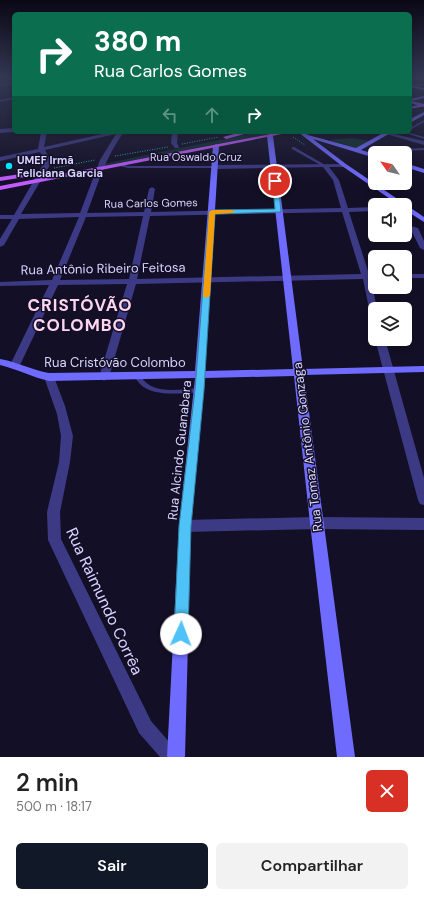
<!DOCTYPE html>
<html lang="pt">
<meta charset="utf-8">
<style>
:root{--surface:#fff;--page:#f2f2f2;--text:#222;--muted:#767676;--accent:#111827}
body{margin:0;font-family:"DM Sans",sans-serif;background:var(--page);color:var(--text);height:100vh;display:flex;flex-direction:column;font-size:15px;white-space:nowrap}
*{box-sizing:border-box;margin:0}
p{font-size:13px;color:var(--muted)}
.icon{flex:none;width:22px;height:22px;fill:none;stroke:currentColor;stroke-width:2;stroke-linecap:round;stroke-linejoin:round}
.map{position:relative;height:757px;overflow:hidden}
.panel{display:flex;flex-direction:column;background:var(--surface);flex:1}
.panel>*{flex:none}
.top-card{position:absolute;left:12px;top:12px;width:400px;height:122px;border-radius:6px;box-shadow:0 2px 6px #0003;background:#0b6e4f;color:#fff;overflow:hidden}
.needle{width:26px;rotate:304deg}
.buttons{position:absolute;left:368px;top:146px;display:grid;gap:8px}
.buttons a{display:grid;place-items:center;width:44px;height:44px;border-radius:6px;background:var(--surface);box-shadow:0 2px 6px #0003;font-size:20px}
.pin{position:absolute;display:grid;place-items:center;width:34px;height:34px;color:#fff;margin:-17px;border:2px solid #fff;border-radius:50%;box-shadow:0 1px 4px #0007}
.me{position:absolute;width:44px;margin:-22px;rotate:2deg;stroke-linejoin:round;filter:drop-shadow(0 0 3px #0008)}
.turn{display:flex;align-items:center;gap:14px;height:84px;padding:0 16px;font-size:18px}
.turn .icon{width:52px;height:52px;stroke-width:2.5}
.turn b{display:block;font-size:28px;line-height:34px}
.lanes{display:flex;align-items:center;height:38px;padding:0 16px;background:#0003;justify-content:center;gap:20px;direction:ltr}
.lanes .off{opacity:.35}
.round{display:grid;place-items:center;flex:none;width:42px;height:42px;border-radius:6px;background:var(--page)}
.head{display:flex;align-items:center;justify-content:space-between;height:68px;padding:0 16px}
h1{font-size:24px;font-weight:600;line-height:30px}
.cta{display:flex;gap:8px;margin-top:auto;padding:8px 16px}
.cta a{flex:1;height:46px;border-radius:6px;background:var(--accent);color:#fff;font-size:16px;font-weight:600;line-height:46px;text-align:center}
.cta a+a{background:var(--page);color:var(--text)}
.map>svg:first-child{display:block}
.green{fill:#12302f}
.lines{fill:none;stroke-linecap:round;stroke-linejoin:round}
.path{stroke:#2fb8b0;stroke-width:1;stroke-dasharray:1 1.5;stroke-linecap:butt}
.lane{fill:#3d3a85;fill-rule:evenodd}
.street{fill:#3d3a85;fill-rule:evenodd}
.secondary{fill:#6f6bff;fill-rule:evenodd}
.primary{fill:#c25bff;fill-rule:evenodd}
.route{fill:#4fc3f7;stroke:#337fa1}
.slow{fill:#f59e0b}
.poi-dot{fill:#00e5ff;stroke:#130f26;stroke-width:1.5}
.labels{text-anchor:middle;stroke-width:3;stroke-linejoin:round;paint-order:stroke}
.far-street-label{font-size:11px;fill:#d9d4ff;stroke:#130f26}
.far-poi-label{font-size:11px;font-weight:bold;fill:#d9d4ff;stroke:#130f26;text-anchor:start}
.street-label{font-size:13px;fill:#d9d4ff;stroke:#130f26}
.near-street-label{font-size:16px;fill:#d9d4ff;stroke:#130f26}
.district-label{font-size:17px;font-weight:bold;letter-spacing:1px;fill:#ffd6f0;stroke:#130f26}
</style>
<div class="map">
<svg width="424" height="757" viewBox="0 0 424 757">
<rect width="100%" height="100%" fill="#130f26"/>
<path class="green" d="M258,132H280L103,166V164Z
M351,138L371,141L357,148L329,140Z"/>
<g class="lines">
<path class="path" d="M293,137L305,145
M182,144L219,137
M115,156L168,147
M54,168L95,160"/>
<path class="lane" d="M410,78H424V80H410Z
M410,84H424V86H410Z
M424,120V122L410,130V128Z
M403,132H407L424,137V139Z
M292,147H294L327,166L324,167L292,149Z
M424,148V150L398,151L396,150L398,149Z
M120,164L128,166H215L217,167L215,168H128L120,166Z
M137,374C142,377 145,383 151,386C166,393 184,389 199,388L202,390C198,393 192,393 187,393C172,394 151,395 140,384C138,382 136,379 134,376Z"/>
<path class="street" d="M14,82V84L0,86V84Z
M14,97V99L0,102V100Z
M14,128V132L0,133V129Z
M41,132H47L44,147L111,132H124C105,157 98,184 87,213L144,212L149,189L152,187L155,189L151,212L341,208L333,180L323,167L215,169L212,167L215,165L346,164V166L344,167H329L339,180L348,208L375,207V211L349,212L369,274H375V278L371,279L377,309H375V321L371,318L363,279L136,284L109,377L104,381L99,377L127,284L58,285L20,365L18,367H12L10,365L49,285L0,286V282L52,280L79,217L19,219L4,245L0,247V239L12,219H0V215H14L45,161L40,152L0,161V157L38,149ZM116,134L100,160L80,213L21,214L50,165L51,161L45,150ZM342,212L361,274L137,279L150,216ZM143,216L129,279L60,280L86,217Z
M172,132H178L177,143L179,148H175L171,143Z
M386,132L424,141V145L386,134Z
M411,226L418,228L424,241V250L420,248L410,228Z
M405,274H424V278H405Z
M375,339H385L424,478V505L420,504L418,500Z
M49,373L54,377L65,406L73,436L70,462L60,512L61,539L151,721L177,751L180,757H160L139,733L48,540L47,512L59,462L61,436L57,414L44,377Z
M316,517L424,518V530L316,529L185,532L180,530L179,526L180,522L185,520Z"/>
<path class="secondary" d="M410,85L424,88V90L410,87Z
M424,96V98L412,101L424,104V107L410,103V99Z
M424,112V115L410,123V119Z
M298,132H304L308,135L356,148L385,132H392L361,150L375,154V158L313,139L346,164L424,217V222L405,210V205H399L342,166Z
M270,134L273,136L303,369L424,366V372L304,375L355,757H337L310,523L294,376L205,378L191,526L185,757H167L179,526L195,378L49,381C32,377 17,369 0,365V359C17,362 32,370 49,373L195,371L213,146L216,144L219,146L205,371L293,369L267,136Z
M405,163L424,169V173L405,167Z"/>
<path class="primary" d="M424,104V106L410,109V107Z
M242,132H252L226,139L223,137Z
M281,132H292L0,190V186Z
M49,170L52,172L51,173L0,181V177Z"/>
</g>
<linearGradient id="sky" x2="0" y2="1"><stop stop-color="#0a0815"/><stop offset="0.42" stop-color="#333752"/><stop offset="1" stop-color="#333752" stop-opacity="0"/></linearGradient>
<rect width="424" height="184" fill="url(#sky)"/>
<path class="route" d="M275,179L278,181L281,212L215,214L204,390L191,526L188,634L186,639L181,641L176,639L174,634L179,526L195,390L209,212L212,210L275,209L272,181Z"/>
<path class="slow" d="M212,210H232L235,212L232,213L215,214L210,296L206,298L203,296L209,212Z"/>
<circle class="poi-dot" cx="9" cy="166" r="4"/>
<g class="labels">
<g class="far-street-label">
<text x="196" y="161">Rua Oswaldo Cruz</text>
<text transform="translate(151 203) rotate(-1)" y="4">Rua Carlos Gomes</text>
</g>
<g class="far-poi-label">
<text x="17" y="164">UMEF Irmã<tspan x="17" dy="13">Feliciana Garcia</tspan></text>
</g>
<g class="street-label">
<text transform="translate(103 268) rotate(-1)" y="5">Rua Antônio Ribeiro Feitosa</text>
<text x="115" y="367">Rua Cristóvão Colombo</text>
<text transform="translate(307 447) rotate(-97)" y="5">Rua Tomaz Antônio Gonzaga</text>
<text transform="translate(179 450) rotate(-84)" y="5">Rua Alcindo Guanabara</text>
</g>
<g class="near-street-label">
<text transform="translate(105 601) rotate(65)" y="6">Rua Raimundo Corrêa</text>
</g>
<g class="district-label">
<text x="80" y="311">CRISTÓVÃO<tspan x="80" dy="20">COLOMBO</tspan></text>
</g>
</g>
</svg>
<div class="buttons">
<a><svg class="needle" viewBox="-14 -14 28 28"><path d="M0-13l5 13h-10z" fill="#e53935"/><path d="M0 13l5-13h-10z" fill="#767676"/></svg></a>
<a><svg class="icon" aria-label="sound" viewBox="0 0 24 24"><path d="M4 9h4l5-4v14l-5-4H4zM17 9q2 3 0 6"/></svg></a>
<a><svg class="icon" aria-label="search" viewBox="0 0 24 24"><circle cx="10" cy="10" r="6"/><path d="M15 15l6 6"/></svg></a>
<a><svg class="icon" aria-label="layers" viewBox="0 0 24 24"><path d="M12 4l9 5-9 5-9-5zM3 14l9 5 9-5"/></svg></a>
</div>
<div class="pin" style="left:275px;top:181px;background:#d93025"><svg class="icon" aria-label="arrive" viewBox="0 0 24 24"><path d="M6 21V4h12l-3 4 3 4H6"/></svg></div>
<svg class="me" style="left:181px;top:634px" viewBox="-20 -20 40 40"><circle r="19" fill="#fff"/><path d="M0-13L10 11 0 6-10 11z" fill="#4fc3f7"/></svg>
<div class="top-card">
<div class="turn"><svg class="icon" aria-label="right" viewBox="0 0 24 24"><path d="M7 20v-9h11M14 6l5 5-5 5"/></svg><div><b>380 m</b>Rua Carlos Gomes</div></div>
<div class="lanes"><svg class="icon off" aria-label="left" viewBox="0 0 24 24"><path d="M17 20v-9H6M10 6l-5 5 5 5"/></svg><svg class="icon off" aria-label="ahead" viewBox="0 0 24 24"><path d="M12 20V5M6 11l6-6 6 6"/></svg><svg class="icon" aria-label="right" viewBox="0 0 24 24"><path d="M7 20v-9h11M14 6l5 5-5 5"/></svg></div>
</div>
</div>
<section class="panel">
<div class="head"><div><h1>2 min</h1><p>500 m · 18:17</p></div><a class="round" style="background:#d93025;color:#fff"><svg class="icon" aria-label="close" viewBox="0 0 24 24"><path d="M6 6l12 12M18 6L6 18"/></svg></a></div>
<div class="cta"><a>Sair</a><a>Compartilhar</a></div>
</section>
